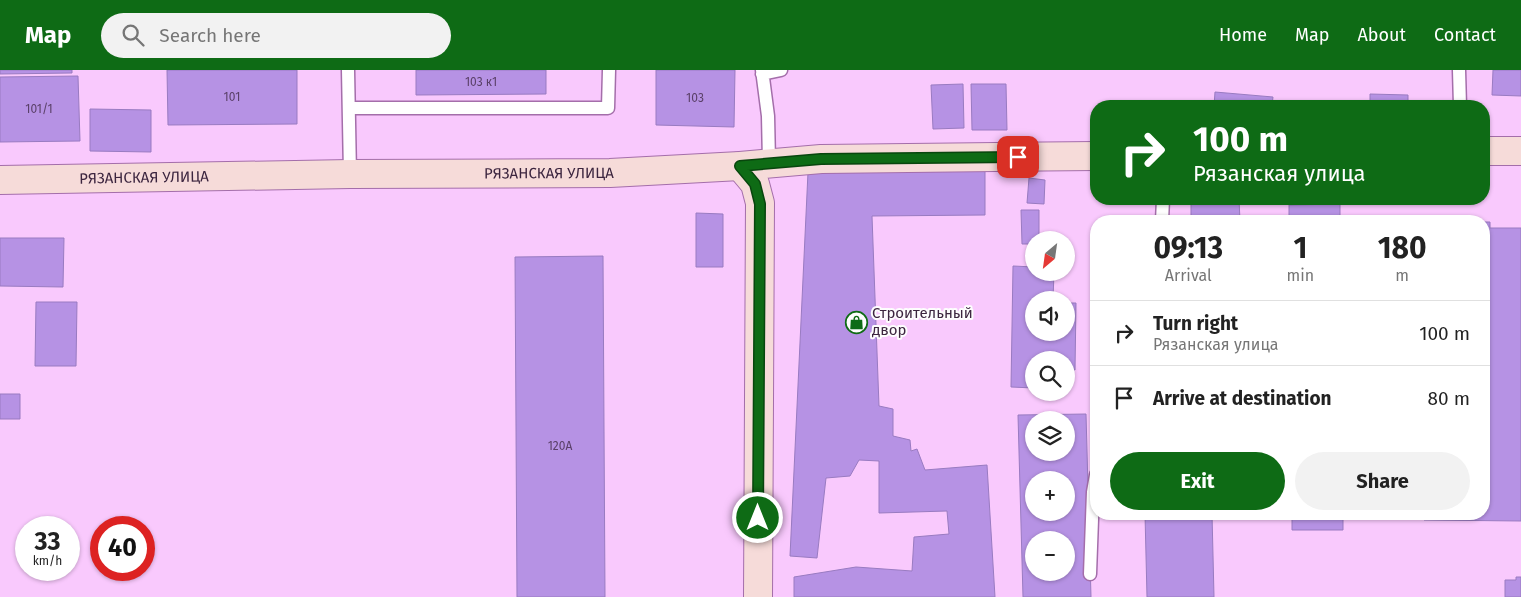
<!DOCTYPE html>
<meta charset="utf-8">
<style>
:root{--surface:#fff;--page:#f2f2f2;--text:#222;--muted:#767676;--line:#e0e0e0;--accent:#0e6b15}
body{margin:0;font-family:"Fira Sans",sans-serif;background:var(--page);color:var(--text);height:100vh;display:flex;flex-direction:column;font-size:19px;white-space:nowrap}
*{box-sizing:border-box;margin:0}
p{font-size:16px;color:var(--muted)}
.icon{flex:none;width:28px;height:28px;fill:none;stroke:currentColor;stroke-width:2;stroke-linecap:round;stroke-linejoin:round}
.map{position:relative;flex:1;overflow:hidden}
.details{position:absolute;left:1090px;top:145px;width:400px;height:305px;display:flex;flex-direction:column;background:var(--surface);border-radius:20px;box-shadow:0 1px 4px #0004}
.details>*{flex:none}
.top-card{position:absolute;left:1090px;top:30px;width:400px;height:105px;border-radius:20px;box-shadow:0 1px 4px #0004;background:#0e6b15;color:#fff;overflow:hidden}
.needle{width:32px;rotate:209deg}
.buttons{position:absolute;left:1025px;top:161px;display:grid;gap:10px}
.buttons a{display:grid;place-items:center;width:50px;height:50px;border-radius:50%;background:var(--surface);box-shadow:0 1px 4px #0004;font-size:25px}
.speed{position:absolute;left:15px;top:446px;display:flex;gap:10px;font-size:25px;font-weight:700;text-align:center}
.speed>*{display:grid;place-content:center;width:65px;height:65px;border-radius:50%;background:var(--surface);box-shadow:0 1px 4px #0004;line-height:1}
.speed small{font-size:12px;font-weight:400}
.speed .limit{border:8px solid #d22;background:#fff;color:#111}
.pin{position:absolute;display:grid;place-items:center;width:42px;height:42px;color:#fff;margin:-21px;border-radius:10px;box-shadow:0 2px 8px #0006}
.me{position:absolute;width:55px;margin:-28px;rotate:0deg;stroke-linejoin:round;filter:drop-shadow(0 0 4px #0008)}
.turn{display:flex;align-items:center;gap:18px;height:105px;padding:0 20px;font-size:22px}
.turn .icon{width:65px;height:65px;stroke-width:2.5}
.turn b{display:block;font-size:35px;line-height:42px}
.eta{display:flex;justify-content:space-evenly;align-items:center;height:85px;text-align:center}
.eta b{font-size:30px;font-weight:700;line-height:35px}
.primary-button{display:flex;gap:10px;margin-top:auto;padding:10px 20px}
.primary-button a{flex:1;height:58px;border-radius:30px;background:var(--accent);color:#fff;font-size:20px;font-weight:700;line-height:58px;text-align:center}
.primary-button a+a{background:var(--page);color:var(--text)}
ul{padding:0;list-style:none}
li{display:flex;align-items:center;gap:15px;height:65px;padding:0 20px;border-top:1px solid var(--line)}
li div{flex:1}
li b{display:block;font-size:19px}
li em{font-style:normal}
header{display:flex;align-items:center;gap:30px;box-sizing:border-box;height:70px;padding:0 25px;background:var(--accent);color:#fff}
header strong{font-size:24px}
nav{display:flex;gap:28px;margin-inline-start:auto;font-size:18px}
.search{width:350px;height:45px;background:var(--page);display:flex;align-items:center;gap:12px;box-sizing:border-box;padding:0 18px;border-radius:28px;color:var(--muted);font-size:19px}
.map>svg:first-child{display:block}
.building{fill:#b692e4;stroke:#997bc1;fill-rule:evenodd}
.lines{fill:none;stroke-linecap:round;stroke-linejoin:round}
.lane-casing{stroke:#a46eaa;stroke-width:15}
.secondary-casing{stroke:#a46eaa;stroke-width:30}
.lane{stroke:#fff;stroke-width:12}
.secondary{stroke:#f6dbd9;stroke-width:28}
.route-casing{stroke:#09460e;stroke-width:12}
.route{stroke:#0e6b15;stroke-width:9}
.labels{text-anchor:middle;stroke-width:4;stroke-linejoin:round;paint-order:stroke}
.number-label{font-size:12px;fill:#5a4068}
.street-label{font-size:15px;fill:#3c253f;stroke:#fdfdfd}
.poi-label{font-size:15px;fill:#3c253f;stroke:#fdfdfd;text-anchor:start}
</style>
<header>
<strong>Map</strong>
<div class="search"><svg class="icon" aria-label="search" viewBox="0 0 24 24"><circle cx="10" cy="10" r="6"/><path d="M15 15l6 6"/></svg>Search here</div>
<nav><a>Home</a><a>Map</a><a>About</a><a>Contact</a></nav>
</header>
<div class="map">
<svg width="1521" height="527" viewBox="0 0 1521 527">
<rect width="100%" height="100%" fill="#f9c9fd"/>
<path class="building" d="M0,0H72V3L0,4Z
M167,0H297V54L168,55Z
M416,0H546V24L416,25Z
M656,0H735L734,57L656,55Z
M1493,0H1521V26L1492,25Z
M78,6L80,71L0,72V7Z
M963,14L964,58L933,59L931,15Z
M971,14H1006L1007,60H972Z
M1215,22L1273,27L1272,36H1214Z
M1370,24L1408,25V36H1370Z
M90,39L151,40V82L90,81Z
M985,96V145L872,146L879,336L893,339V366L910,370L911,381L917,379L925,400L987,395L995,527H794V507L856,497L912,501L914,467L949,464L947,441L879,443V391L859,390L850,406L826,408L817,488L790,486L808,102Z
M1029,108L1045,110L1044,134L1027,133Z
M1191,129H1239L1240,151H1191Z
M1340,134V151H1289V135Z
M1021,140H1039V170H1034V174H1022Z
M696,143L723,144V197H696Z
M1484,152H1490V158H1521V451L1424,450V444H1484Z
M0,168H64L63,217L0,216Z
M603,186L605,527H517L515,187Z
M1013,196L1034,197V202H1054L1053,230H1034V262H1066V233H1076L1075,300H1066V290H1034V318L1011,317Z
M36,232H77L76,296H35Z
M0,324H20V349H0Z
M1086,344L1091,527H1023L1018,345ZM1034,350H1066V382H1034ZM1034,410H1066V442H1034ZM1034,470H1066V502H1034Z
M1145,444H1212L1214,527H1147Z
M1292,444H1343V460H1292Z
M1516,507H1521V527H1505V510H1516Z"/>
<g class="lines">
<defs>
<path id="lane" d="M348,0L350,104
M762,0L768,46L769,92
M1459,0L1460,36
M762,4L781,0
M349,38H608L609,0
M1162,151L1163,129
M1090,504L1093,422L1096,405"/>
<g id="secondary">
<path d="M1484,81H1521"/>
<path d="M740,96L755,114L760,133L758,527"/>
<path id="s1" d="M0,110L350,104L610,103L740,96L821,89L1096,86"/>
</g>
</defs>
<use href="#lane" class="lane-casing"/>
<use href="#secondary" class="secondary-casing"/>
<use href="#lane" class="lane"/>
<use href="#secondary" class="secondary"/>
</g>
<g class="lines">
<defs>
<path id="route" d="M758,448L760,134L755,114L740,96L821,89L1018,87"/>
</defs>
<use href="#route" class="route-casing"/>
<use href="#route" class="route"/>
</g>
<defs>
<symbol id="shop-ring" viewBox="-11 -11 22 22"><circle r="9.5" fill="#fdfdfd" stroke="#0e6b15" stroke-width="1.5"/><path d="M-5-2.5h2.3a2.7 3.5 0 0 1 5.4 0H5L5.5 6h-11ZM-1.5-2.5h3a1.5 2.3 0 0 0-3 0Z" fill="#0e6b15"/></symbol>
</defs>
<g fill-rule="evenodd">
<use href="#shop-ring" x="844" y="240" width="25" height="25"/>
</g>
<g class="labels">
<g class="number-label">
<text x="481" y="16">103 к1</text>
<text x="232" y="31">101</text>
<text x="695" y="32">103</text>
<text x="39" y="43">101/1</text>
<text x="560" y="380">120А</text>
</g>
<g class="street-label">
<text dy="5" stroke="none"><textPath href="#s1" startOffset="549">РЯЗАНСКАЯ УЛИЦА</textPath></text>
<text dy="5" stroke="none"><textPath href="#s1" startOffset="144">РЯЗАНСКАЯ УЛИЦА</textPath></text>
</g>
<g class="poi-label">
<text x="872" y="248">Строительный<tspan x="872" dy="17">двор</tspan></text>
</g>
</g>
</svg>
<div class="buttons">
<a><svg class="needle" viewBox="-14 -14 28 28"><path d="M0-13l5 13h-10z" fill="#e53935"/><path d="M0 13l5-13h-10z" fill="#767676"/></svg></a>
<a><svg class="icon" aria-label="sound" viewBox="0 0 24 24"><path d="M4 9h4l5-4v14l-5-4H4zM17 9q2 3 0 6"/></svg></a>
<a><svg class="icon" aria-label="search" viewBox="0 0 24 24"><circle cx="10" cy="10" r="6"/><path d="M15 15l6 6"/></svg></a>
<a><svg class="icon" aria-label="layers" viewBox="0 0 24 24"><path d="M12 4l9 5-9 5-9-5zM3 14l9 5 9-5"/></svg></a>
<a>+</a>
<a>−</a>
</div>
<div class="speed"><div>33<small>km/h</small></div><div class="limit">40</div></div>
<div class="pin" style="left:1018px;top:87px;background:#d93025"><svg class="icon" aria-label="arrive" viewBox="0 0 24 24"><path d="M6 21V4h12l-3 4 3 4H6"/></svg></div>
<svg class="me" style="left:758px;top:448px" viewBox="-20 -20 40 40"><circle r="17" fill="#0e6b15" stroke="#fff" stroke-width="3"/><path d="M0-11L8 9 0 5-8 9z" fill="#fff"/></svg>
<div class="top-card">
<div class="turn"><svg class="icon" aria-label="right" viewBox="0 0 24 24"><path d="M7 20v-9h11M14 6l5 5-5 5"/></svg><div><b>100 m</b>Рязанская улица</div></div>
</div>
<section class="details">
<div class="eta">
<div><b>09:13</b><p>Arrival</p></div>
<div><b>1</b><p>min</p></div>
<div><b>180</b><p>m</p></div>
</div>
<ul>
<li><svg class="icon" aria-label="right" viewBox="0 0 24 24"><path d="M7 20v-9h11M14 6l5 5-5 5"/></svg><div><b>Turn right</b><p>Рязанская улица</p></div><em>100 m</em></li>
<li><svg class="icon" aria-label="arrive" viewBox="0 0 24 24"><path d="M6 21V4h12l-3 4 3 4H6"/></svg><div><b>Arrive at destination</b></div><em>80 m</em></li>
</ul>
<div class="primary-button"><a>Exit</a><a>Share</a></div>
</section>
</div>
